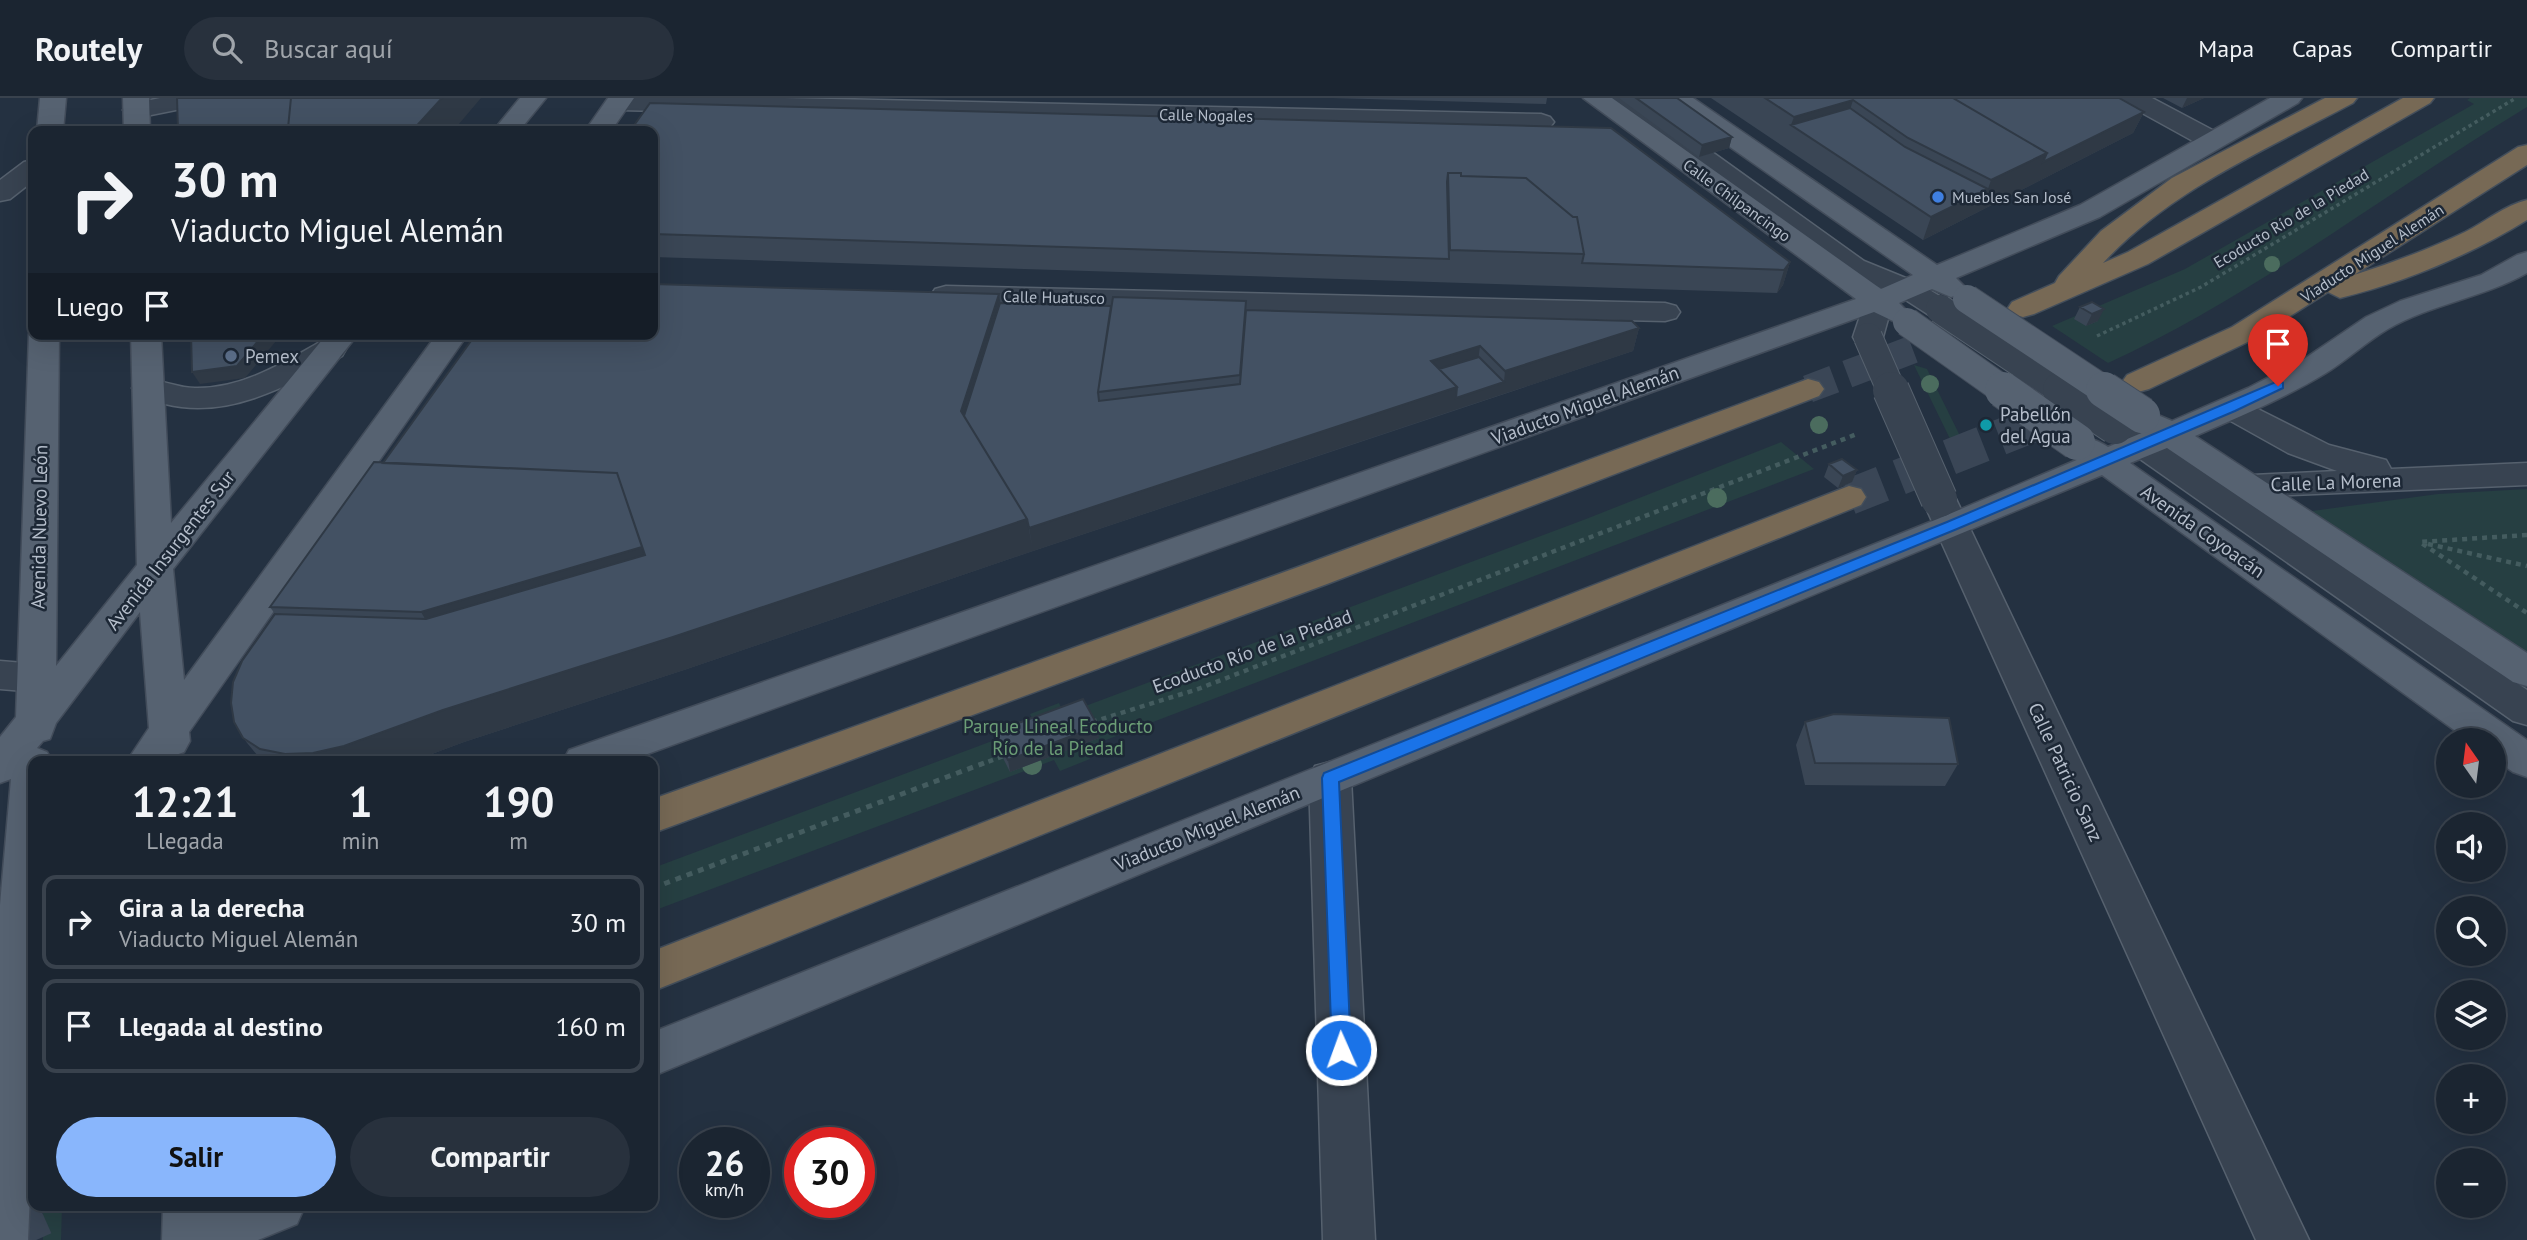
<!DOCTYPE html>
<html lang="es">
<meta charset="utf-8">
<style>
:root{--surface:#1b2531;--page:#28313d;--text:#f1f3f6;--muted:#a0a5ab;--line:#39424d;--accent:#89b6fc}
body{margin:0;font-family:"PT Sans",sans-serif;background:var(--page);color:var(--text);height:100vh;display:flex;flex-direction:column;font-size:26px;white-space:nowrap}
*{box-sizing:border-box;margin:0}
p{font-size:23px;color:var(--muted)}
.icon{flex:none;width:38px;height:38px;fill:none;stroke:currentColor;stroke-width:2;stroke-linecap:round;stroke-linejoin:round}
.map{position:relative;flex:1;overflow:hidden}
.details{position:absolute;left:28px;top:658px;width:630px;height:455px;display:flex;flex-direction:column;background:var(--surface);border-radius:14px;box-shadow:0 7px 28px #0002,0 0 0 2px var(--line)}
.details>*{flex:none}
.hud{position:absolute;left:28px;top:28px;width:630px;height:214px;border-radius:14px;box-shadow:0 7px 28px #0002,0 0 0 2px var(--line);background:#1b2531;color:var(--text);overflow:hidden}
.needle{width:46px;rotate:346deg}
.tools{position:absolute;left:2436px;top:630px;display:grid;gap:14px}
.tools a{display:grid;place-items:center;width:70px;height:70px;border-radius:50%;background:var(--surface);box-shadow:0 7px 28px #0002,0 0 0 2px var(--line);font-size:35px}
.speed{position:absolute;left:679px;top:1029px;display:flex;gap:14px;font-size:35px;font-weight:700;text-align:center}
.speed>*{display:grid;place-content:center;width:91px;height:91px;border-radius:50%;background:var(--surface);box-shadow:0 7px 28px #0002,0 0 0 2px var(--line);line-height:1}
.speed small{font-size:18px;font-weight:400}
.speed .limit{border:10px solid #d22;background:#fff;color:#111}
.pin{position:absolute;display:grid;place-items:center;width:60px;height:60px;color:#fff;margin:-72px -30px;border-radius:50% 50% 50% 0;rotate:-45deg;box-shadow:0 0 7px #0007}
.pin .icon{rotate:45deg}
.me{position:absolute;width:77px;margin:-38px;rotate:358deg;stroke-linejoin:round;filter:drop-shadow(0 0 5px #0008)}
.turn{display:flex;align-items:center;gap:24px;height:147px;padding:0 28px;font-size:32px}
.turn .icon{width:91px;height:91px;stroke-width:2.5}
.turn b{display:block;font-size:49px;line-height:60px}
.then{display:flex;align-items:center;height:66px;padding:0 28px;background:#0003;gap:14px;font-size:26px}
.eta{display:flex;justify-content:space-evenly;align-items:center;height:119px;text-align:center}
.eta b{font-size:42px;font-weight:700;line-height:49px}
.cta{display:flex;gap:14px;margin-top:auto;padding:14px 28px}
.cta a{flex:1;height:80px;border-radius:42px;background:var(--accent);color:#111;font-size:28px;font-weight:700;line-height:80px;text-align:center}
.cta a+a{background:var(--page);color:var(--text)}
ul{padding:0;list-style:none}
li{display:flex;align-items:center;gap:21px;height:94px;margin:0 14px 10px;padding:0 14px;border:4px solid var(--line);border-radius:14px}
li div{flex:1}
li b{display:block;font-size:26px}
li em{font-style:normal}
header{display:flex;align-items:center;gap:42px;box-sizing:border-box;height:98px;padding:0 35px;background:var(--surface);border-bottom:2px solid var(--line)}
header strong{font-size:33px}
nav{display:flex;gap:38px;margin-inline-start:auto;font-size:24px}
.search{width:490px;height:63px;background:var(--page);display:flex;align-items:center;gap:18px;box-sizing:border-box;padding:0 24px;border-radius:38px;color:var(--muted);font-size:26px}
.map>svg:first-child{display:block}
.green{fill:#263f42}
.lines{fill:none;stroke-linecap:round;stroke-linejoin:round}
.highway-tunnel-far2{stroke:#3a4656;stroke-width:28;stroke-dasharray:28 14;stroke-linecap:butt}
.highway-tunnel-far1{stroke:#3a4656;stroke-width:36;stroke-dasharray:36 18;stroke-linecap:butt}
.highway-tunnel{stroke:#3a4656;stroke-width:46;stroke-dasharray:46 23;stroke-linecap:butt}
.minor-casing{stroke:#56616e;stroke-width:3}
.major-casing{stroke:#424c5a;stroke-width:3}
.highway-casing{stroke:#434e5b;stroke-width:3}
.path-far2{stroke:#445c5f;stroke-width:3.5;stroke-dasharray:3.5 3.5;stroke-linecap:butt}
.path-far1{stroke:#445c5f;stroke-width:4.5;stroke-dasharray:5 5;stroke-linecap:butt}
.path{stroke:#445c5f;stroke-width:5;stroke-dasharray:6 6;stroke-linecap:butt}
.minor{fill:#384351;fill-rule:evenodd}
.major{fill:#566271;fill-rule:evenodd}
.highway{fill:#776955;fill-rule:evenodd}
.minor-bridge-far1-casing{stroke:#56616e;stroke-width:30;stroke-linecap:butt}
.minor-bridge-casing{stroke:#56616e;stroke-width:38;stroke-linecap:butt}
.major-bridge-far1-casing{stroke:#424c5a;stroke-width:30;stroke-linecap:butt}
.major-bridge-casing{stroke:#424c5a;stroke-width:38;stroke-linecap:butt}
.minor-bridge-far1{stroke:#384351;stroke-width:28}
.minor-bridge{stroke:#384351;stroke-width:36}
.major-bridge-far1{stroke:#566271;stroke-width:28}
.major-bridge{stroke:#566271;stroke-width:36}
.tree{fill:#4b6c5e}
.wall{fill:#3a4655}
.shaded-wall{fill:#2f3945}
.building{fill:#435163;stroke:#2f3945;stroke-width:2}
.route{fill:#1a73e8;stroke:#114b97;stroke-width:2}
.shop-dot{fill:#3f7fe0;stroke:#1d2836;stroke-width:2.5}
.service-dot{fill:#5c6f8a;stroke:#1d2836;stroke-width:2.5}
.culture-dot{fill:#0f9aa8;stroke:#1d2836;stroke-width:2.5}
.labels{text-anchor:middle;stroke-width:5;stroke-linejoin:round;paint-order:stroke}
.far-street-label{font-size:16px;fill:#b5becb;stroke:#1d2836}
.far-poi-label{font-size:16px;fill:#b5becb;stroke:#1d2836;text-anchor:start}
.poi-label{font-size:19px;fill:#b5becb;stroke:#1d2836;text-anchor:start}
.street-label{font-size:19px;fill:#b5becb;stroke:#1d2836}
.park-label{font-size:19px;fill:#6b9d76;stroke:#1d2836}
</style>
<header>
<strong>Routely</strong>
<div class="search"><svg class="icon" aria-label="search" viewBox="0 0 24 24"><circle cx="10" cy="10" r="6"/><path d="M15 15l6 6"/></svg>Buscar aquí</div>
<nav><a>Mapa</a><a>Capas</a><a>Compartir</a></nav>
</header>
<div class="map">
<svg width="2527" height="1142" viewBox="0 0 2527 1142">
<rect width="100%" height="100%" fill="#243141"/>
<path class="green" d="M2470,0H2527V9C2387,94 2257,196 2108,265L2052,228L2185,171L2474,6L2467,2Z
M1914,267L1927,271L1961,340L1953,347Z
M1781,344L1814,371L1085,650L1090,661L1060,673L1054,662L653,813V770L1035,627L1030,616L1059,605L1064,616L1586,421Z
M2527,391V560L2312,413L2438,396Z
M43,1108H62L61,1142H43Z"/>
<g class="lines">
<path class="highway-tunnel-far2" d="M1808,291L2001,218"/>
<path class="highway-tunnel-far1" d="M1849,399L2074,310"/>
<path class="highway-tunnel" d="M0,1133L56,1108"/>
<defs>
<path id="minor" d="M160,0H215L211,5L136,20L127,17L123,12L127,7Z
M609,0H784L1541,16L1550,19L1554,24L1550,29L1541,32L619,12L610,9L606,4Z
M1608,0H1637L1864,163L1918,185L1951,205L1955,211L1951,217L1940,220L1929,217L1898,197L1844,175Z
M2120,0H2152L2220,36L2224,42L2220,48L2211,50L2202,48L2124,5Z
M33,62V83L10,101L0,103V82L24,64Z
M946,188L1665,205L1676,208L1680,214L1676,220L1665,223L946,206L935,203L931,197L935,191Z
M1878,194L1889,197L1893,203L1883,239L1879,246L1868,248L1857,246L1853,239L1867,197Z
M331,242L342,244L346,251L342,258C288,288 228,322 165,306C153,303 139,301 132,290L137,283C156,278 174,290 195,290C241,291 281,266 320,244Z
M2231,300L2242,303L2329,347L2386,362L2391,371L2527,365V387L2243,399L2527,592V627L2513,623L2103,335L2099,328L2103,321L2115,318L2127,321L2213,379L2337,373L2288,355L2220,317L2215,310L2220,303Z
M1939,390L1951,393L1956,401L2309,1142H2256L1922,401L1927,393Z
M0,563L36,566L50,570L55,580L50,590L36,594L0,591Z
M1330,664L1345,668L1351,680L1375,1142H1323L1309,680L1315,668Z"/>
<path id="major" d="M40,0H66L63,33H37Z
M123,0H149L150,33H124Z
M520,0H546L519,33H493Z
M608,0H634L611,33H585Z
M1583,0H1612L1881,191L1913,177L1667,5L1663,0H1693L1937,167L2080,107L2270,0H2302L2298,5L2100,119L1956,180L1966,190L1961,196L1951,199L1932,191L1899,205L1908,214L1904,220L1893,223L1874,214L628,663H563L569,652L1856,201Z
M2527,154V175C2483,200 2431,206 2388,231C2366,244 2347,262 2326,275C2285,300 2239,319 2195,338L2527,555V588L2513,584L2167,350L2130,365L2527,642V679L2513,674L2494,661V642H2468L2102,377L653,978V934L1940,420L2079,361L2069,350L2074,342C2088,339 2096,341 2108,349L2144,334L2137,325L2141,318L2153,315L2172,323L2181,319L2248,290L2304,261L2366,219L2400,203L2481,177L2517,157Z
M33,230V236H59L56,568L137,467L131,236H161L171,425L327,236H358L173,471L184,582L437,236H468L189,634L190,643L184,654L173,658L169,663H127L149,630L140,514L56,625L50,641L43,643L37,650L47,654L52,663H33V1026L28,1142H0V807L11,681L0,685V639L16,619L29,236Z
M163,1108H305L297,1126L258,1142H162Z"/>
<path id="highway" d="M2325,0H2357L2353,5C2267,51 2170,92 2103,165L2128,154L2403,0H2434L2430,5L2148,166L2034,216L2023,219L2012,216L2008,210L2012,204L2055,185L2059,178L2101,133L2172,80Z
M2527,47V67L2354,177C2392,165 2429,151 2465,134C2485,124 2505,107 2527,102V122C2470,157 2405,184 2340,200L2328,194L2254,241L2149,291L2138,294L2127,291L2122,284L2127,277L2232,229L2518,49Z
M1808,281L1819,284L1824,291L1819,298L1327,486L653,735V701L1301,468Z
M1849,388L1861,391L1866,399L1861,407L653,893V853Z"/>
</defs>
<use href="#minor" class="minor-casing"/>
<use href="#major" class="major-casing"/>
<use href="#highway" class="highway-casing"/>
<path class="path-far2" d="M2097,238L2201,189L2516,0"/>
<path class="path-far1" d="M2527,437L2420,444L2527,515
M2428,446L2527,468
M1092,624L1198,591L1857,336
M979,667L1006,657"/>
<path class="path" d="M653,790L984,665"/>
<use href="#minor" class="minor"/>
<use href="#major" class="major"/>
<use href="#highway" class="highway"/>
<defs>
<path id="minor-bridge-far1" d="M1940,211L2064,294
M1868,239L1892,294"/>
<path id="minor-bridge" d="M1891,292L1939,401
M2061,292L2115,328"/>
<path id="major-bridge-far1" d="M1967,201L2107,294
M1907,224L2006,294"/>
<path id="major-bridge" d="M2003,292L2077,344
M2104,292L2142,317"/>
</defs>
<use href="#minor-bridge-far1" class="minor-bridge-far1-casing"/>
<use href="#minor-bridge" class="minor-bridge-casing"/>
<use href="#major-bridge-far1" class="major-bridge-far1-casing"/>
<use href="#major-bridge" class="major-bridge-casing"/>
<use href="#minor-bridge-far1" class="minor-bridge-far1"/>
<use href="#minor-bridge" class="minor-bridge"/>
<use href="#major-bridge-far1" class="major-bridge-far1"/>
<use href="#major-bridge" class="major-bridge"/>
</g>
<g class="tree">
<circle cx="2272" cy="166" r="8"/>
<circle cx="1930" cy="286" r="9"/>
<circle cx="1819" cy="327" r="9"/>
<circle cx="1717" cy="400" r="10"/>
<circle cx="1032" cy="667" r="10"/>
</g>
<path class="wall" d="M1332,0H1547L1546,6Z
M1619,0H1677L1732,39L1729,50L1699,59Z
M1711,0H2119L2144,14L2133,35L1923,142Z
M2163,0H2204L2182,10Z
M1611,30L1790,164L1783,187L1777,195L653,159V33Z
M999,196L1000,205L1246,212L1639,230L1633,253L1033,453L687,571L464,644L413,663H262L243,640L275,516L270,509L383,365Z
M2092,204L2098,223L2086,228L2074,221L2080,209Z
M1829,366L1857,372L1852,384L1838,390L1824,379Z
M1805,624L1958,666L1945,688L1805,687L1796,647Z
M994,634L1099,640L1010,674L996,646Z"/>
<path class="shaded-wall" d="M442,0H481L453,33H412Z
M2187,0H2204L2182,10Z
M1853,2L1844,32L1791,27L1794,19Z
M2144,14L2133,35L1923,142L1931,119L1988,91L1991,82L2047,55Z
M1732,39L1729,50L1699,59L1702,47Z
M1790,164L1783,187L1777,195L1784,172Z
M999,196L1004,228L971,335L961,313Z
M2104,211L2098,223L2086,228L2092,216Z
M1639,230L1633,253L1455,312L1456,300L1504,284L1505,273Z
M264,236H282L245,280L200,286L192,274Z
M1480,248L1477,271L1439,283L1431,263Z
M1457,289L1455,312L1033,453L1029,430Z
M1857,372L1852,384L1838,390L1843,378Z
M617,375L659,489L445,554L421,514Z
M1027,421L1033,453L687,571L464,644L413,663H319L313,655Z
M1098,628L1099,640L1010,674L1008,662Z"/>
<path class="building" d="M177,0H291L288,30L279,33H178Z
M291,0H442L412,33H279L288,30Z
M1636,0H1677L1732,39L1702,47Z
M1765,0H1953L2047,55L1991,82L1908,40L1853,2L1794,19Z
M1953,0H2119L2144,14L2043,64L2047,55Z
M650,5L1611,30L1790,164L1784,172L1582,165L1584,156L1577,119H1573L1526,80L1461,78V75H1448L1447,84L1449,161L653,136V33H630Z
M1850,10L1905,49L1988,91L1931,119L1791,27Z
M1448,75H1461V78L1526,80L1573,119H1577L1584,156L1450,152Z
M653,186L999,196L961,313L1027,421L673,539L443,612L344,648L313,655L285,656L260,651L243,640L234,624L231,605L233,584L242,563L275,516L426,521L645,457L617,375L383,365L476,236H653Z
M1113,199L1246,203L1240,277L1098,294Z
M2092,204L2104,211L2092,216L2080,209Z
M1000,205L1111,208L1098,294L1099,303L1240,286L1246,212L1632,223L1639,230L1505,273L1480,248L1431,263L1457,289L1029,430L1027,421L964,318Z
M191,236H264L237,268L192,274Z
M1479,259L1504,284L1456,300L1457,289L1439,271Z
M1842,361L1857,372L1843,378L1829,366Z
M374,364L617,375L642,449L421,514L270,509Z
M1083,601L1098,628L1008,662L994,634Z
M1834,616L1949,620L1958,666L1815,665L1805,624Z"/>
<path class="route" d="M2278,283L2283,285V290L2235,313L1957,431L1339,684L1351,952L1348,958L1341,961L1334,958L1332,952L1322,680L1324,675L1947,424Z"/>
<circle class="shop-dot" cx="1938" cy="99" r="7"/>
<circle class="service-dot" cx="231" cy="258" r="7"/>
<circle class="culture-dot" cx="1986" cy="327" r="7"/>
<g class="labels">
<g class="far-street-label">
<text transform="translate(1206 17) rotate(1)" y="6">Calle Nogales</text>
<text transform="translate(1737 102) rotate(36)" y="6">Calle Chilpancingo</text>
<text transform="translate(2291 120) rotate(-31)" y="6">Ecoducto Río de la Piedad</text>
<text transform="translate(2372 155) rotate(-33)" y="6">Viaducto Miguel Alemán</text>
<text transform="translate(1054 199) rotate(1)" y="6">Calle Huatusco</text>
</g>
<g class="far-poi-label">
<text x="1952" y="105">Muebles San José</text>
</g>
<g class="poi-label">
<text x="245" y="265">Pemex</text>
<text x="2000" y="323">Pabellón<tspan x="2000" dy="22">del Agua</tspan></text>
</g>
<g class="street-label">
<text transform="translate(1585 307) rotate(-20)" y="7">Viaducto Miguel Alemán</text>
<text transform="translate(2336 384) rotate(-2)" y="7">Calle La Morena</text>
<text transform="translate(39 429) rotate(-89)" y="7">Avenida Nuevo León</text>
<text transform="translate(2203 433) rotate(35)" y="7">Avenida Coyoacán</text>
<text transform="translate(170 452) rotate(-52)" y="7">Avenida Insurgentes Sur</text>
<text transform="translate(1252 553) rotate(-20)" y="7">Ecoducto Río de la Piedad</text>
<text transform="translate(2066 674) rotate(65)" y="7">Calle Patricio Sanz</text>
<text transform="translate(1207 730) rotate(-22)" y="7">Viaducto Miguel Alemán</text>
</g>
<g class="park-label">
<text x="1058" y="635">Parque Lineal Ecoducto<tspan x="1058" dy="22">Río de la Piedad</tspan></text>
</g>
</g>
</svg>
<div class="tools">
<a><svg class="needle" viewBox="-14 -14 28 28"><path d="M0-13l5 13h-10z" fill="#e53935"/><path d="M0 13l5-13h-10z" fill="#a0a5ab"/></svg></a>
<a><svg class="icon" aria-label="sound" viewBox="0 0 24 24"><path d="M4 9h4l5-4v14l-5-4H4zM17 9q2 3 0 6"/></svg></a>
<a><svg class="icon" aria-label="search" viewBox="0 0 24 24"><circle cx="10" cy="10" r="6"/><path d="M15 15l6 6"/></svg></a>
<a><svg class="icon" aria-label="layers" viewBox="0 0 24 24"><path d="M12 4l9 5-9 5-9-5zM3 14l9 5 9-5"/></svg></a>
<a>+</a>
<a>−</a>
</div>
<div class="speed"><div>26<small>km/h</small></div><div class="limit">30</div></div>
<div class="pin" style="left:2278px;top:288px;background:#d93025"><svg class="icon" aria-label="arrive" viewBox="0 0 24 24"><path d="M6 21V4h12l-3 4 3 4H6"/></svg></div>
<svg class="me" style="left:1341px;top:952px" viewBox="-20 -20 40 40"><circle r="17" fill="#1a73e8" stroke="#fff" stroke-width="3"/><path d="M0-11L8 9 0 5-8 9z" fill="#fff"/></svg>
<div class="hud">
<div class="turn"><svg class="icon" aria-label="right" viewBox="0 0 24 24"><path d="M7 20v-9h11M14 6l5 5-5 5"/></svg><div><b>30 m</b>Viaducto Miguel Alemán</div></div>
<div class="then">Luego<svg class="icon" aria-label="arrive" viewBox="0 0 24 24"><path d="M6 21V4h12l-3 4 3 4H6"/></svg></div>
</div>
<section class="details">
<div class="eta">
<div><b>12:21</b><p>Llegada</p></div>
<div><b>1</b><p>min</p></div>
<div><b>190</b><p>m</p></div>
</div>
<ul>
<li><svg class="icon" aria-label="right" viewBox="0 0 24 24"><path d="M7 20v-9h11M14 6l5 5-5 5"/></svg><div><b>Gira a la derecha</b><p>Viaducto Miguel Alemán</p></div><em>30 m</em></li>
<li><svg class="icon" aria-label="arrive" viewBox="0 0 24 24"><path d="M6 21V4h12l-3 4 3 4H6"/></svg><div><b>Llegada al destino</b></div><em>160 m</em></li>
</ul>
<div class="cta"><a>Salir</a><a>Compartir</a></div>
</section>
</div>
